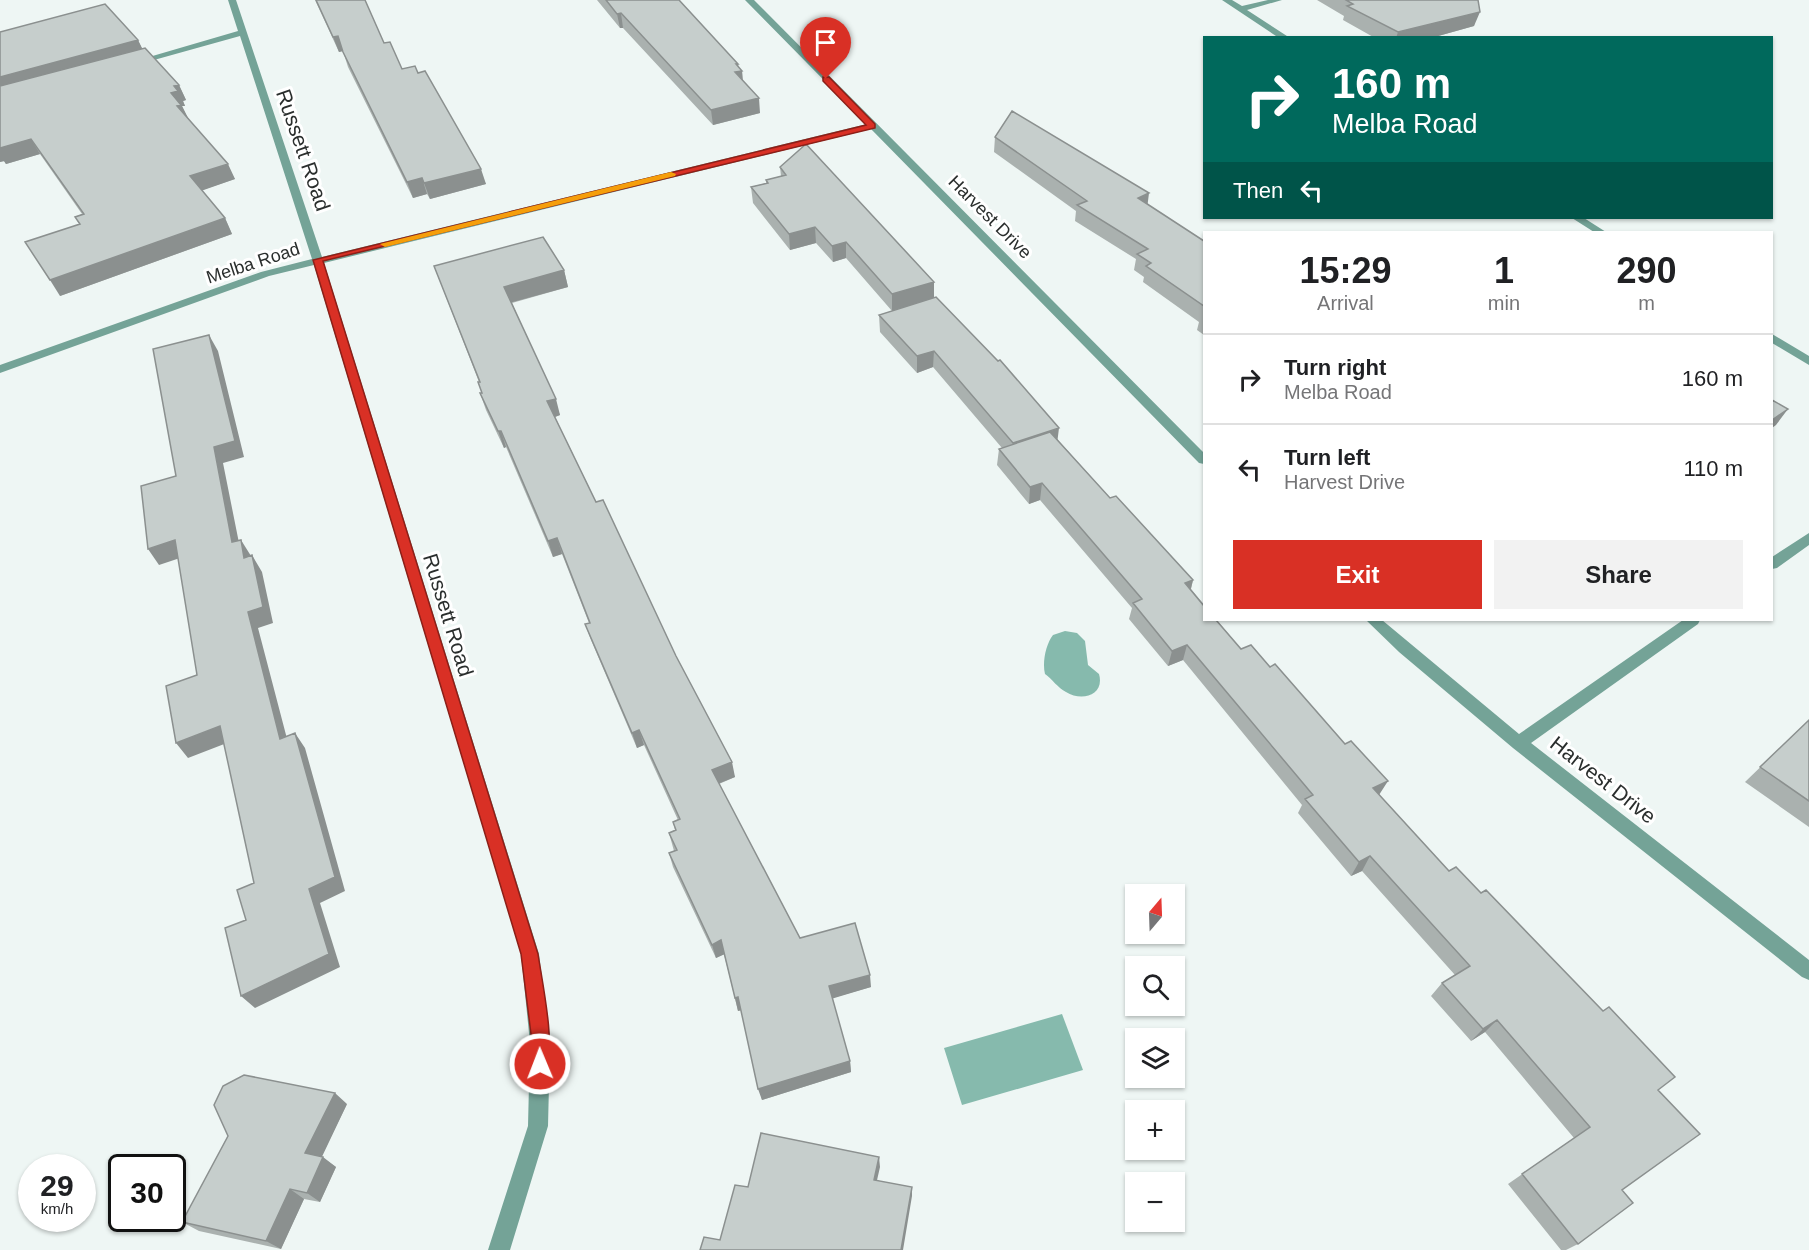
<!DOCTYPE html>
<meta charset="utf-8">
<style>
:root{--surface:#fff;--page:#f2f2f2;--text:#202124;--muted:#757577;--line:#e0e0e0;--accent:#d93025}
body{margin:0;font-family:Helvetica,sans-serif;background:var(--page);color:var(--text);height:100vh;display:flex;flex-direction:column;font-size:22px;white-space:nowrap}
*{box-sizing:border-box;margin:0}
p{font-size:20px;color:var(--muted)}
.icon{flex:none;width:33px;height:33px;fill:none;stroke:currentColor;stroke-width:2;stroke-linecap:round;stroke-linejoin:round}
.map{position:relative;flex:1;overflow:hidden}
.side{position:absolute;left:1203px;top:231px;width:570px;height:390px;display:flex;flex-direction:column;background:var(--surface);border-radius:0px;box-shadow:0 2px 4px #0004}
.side>*{flex:none}
.guide{position:absolute;left:1203px;top:36px;width:570px;height:183px;border-radius:0px;box-shadow:0 2px 4px #0004;background:#00695c;color:#fff;overflow:hidden}
.needle{width:39px;rotate:19deg}
.controls{position:absolute;left:1125px;top:884px;display:grid;gap:12px}
.controls a{display:grid;place-items:center;width:60px;height:60px;border-radius:0px;background:var(--surface);box-shadow:0 2px 4px #0004;font-size:30px}
.speed{position:absolute;left:18px;top:1154px;display:flex;gap:12px;font-size:30px;font-weight:700;text-align:center}
.speed>*{display:grid;place-content:center;width:78px;height:78px;border-radius:50%;background:var(--surface);box-shadow:0 2px 4px #0004;line-height:1}
.speed small{font-size:15px;font-weight:400}
.speed .limit{border:3px solid #111;border-radius:9px;background:#fff;color:#111}
.pin{position:absolute;display:grid;place-items:center;width:51px;height:51px;color:#fff;margin:-62px -26px;border-radius:50% 50% 50% 0;rotate:-45deg;box-shadow:0 0 6px #0007}
.pin .icon{rotate:45deg}
.me{position:absolute;width:66px;margin:-33px;rotate:359deg;stroke-linejoin:round;filter:drop-shadow(0 0 4px #0008)}
.turn{display:flex;align-items:center;gap:21px;height:126px;padding:0 30px;font-size:27px}
.turn .icon{width:78px;height:78px;stroke-width:2.5}
.turn b{display:block;font-size:42px;line-height:51px}
.then{display:flex;align-items:center;height:57px;padding:0 30px;background:#0003;gap:12px;font-size:22px}
.eta{display:flex;justify-content:space-evenly;align-items:center;height:102px;text-align:center}
.eta b{font-size:36px;font-weight:800;line-height:42px}
.action{display:flex;gap:12px;margin-top:auto;padding:12px 30px}
.action a{flex:1;height:69px;border-radius:0px;background:var(--accent);color:#fff;font-size:24px;font-weight:800;line-height:69px;text-align:center}
.action a+a{background:var(--page);color:var(--text)}
ul{padding:0;list-style:none}
li{display:flex;align-items:center;gap:18px;height:90px;padding:0 30px;border-top:2px solid var(--line)}
li div{flex:1}
li b{display:block;font-size:22px}
li em{font-style:normal}
.map>svg:first-child{display:block}
.water{fill:#86baad}
.lines{fill:none;stroke-linecap:round;stroke-linejoin:round}
.minor{fill:#74a397;fill-rule:evenodd}
.wall{fill:#aab1af}
.shaded-wall{fill:#8b908f}
.building{fill:#c6cecc;stroke:#8b908f;stroke-width:1.5}
.route{fill:#d93025;stroke:#8d1f18;stroke-width:1.5}
.slow{fill:#f59e0b}
.labels{text-anchor:middle;stroke-width:6;stroke-linejoin:round;paint-order:stroke}
.far-street-label{font-size:18px;fill:#2a2e2d;stroke:#fff}
.street-label{font-size:21px;fill:#2a2e2d;stroke:#fff}
</style>
<div class="map">
<svg width="1809" height="1250" viewBox="0 0 1809 1250">
<rect width="100%" height="100%" fill="#eef6f4"/>
<path class="water" d="M1065,631L1077,633L1085,641L1088,665L1099,674C1105,695 1082,702 1066,692C1058,688 1052,679 1045,674C1042,662 1046,644 1053,635Z
M1062,1014L1083,1070L962,1105L944,1048Z"/>
<g class="lines">
<path class="minor" d="M228,0H236L322,257L867,124L745,0H754L1204,453V464L1199,463L871,129L324,263L539,954L550,1043L548,1126L510,1250H488L528,1126L530,1043L521,954L314,265L269,276L0,373V365L261,272L312,259L240,36L136,65L132,62L238,31Z
M1222,0H1232L1242,6L1268,0H1282L1247,10L1290,38H1279Z
M1572,218H1584L1606,232H1594Z
M1772,334L1809,356V365L1772,343Z
M1809,533V545L1777,568L1772,569V557Z
M1366,620H1382L1519,734L1683,620H1700L1698,624L1531,743L1809,960V980L1802,977L1513,748L1399,652Z"/>
</g>
<path class="wall" d="M315,0H365L384,43L402,69L418,73L486,184L430,199L427,194L413,198L348,67L343,51L339,52Z
M597,0H679L742,71L743,81L760,113L713,125L623,28H620Z
M1317,0H1478L1474,26L1431,38H1375L1343,20L1344,16Z
M0,32L138,40L142,49L179,85L186,100L183,101L185,106H182L188,118L235,179L202,190L225,218L232,234L60,296L79,224L75,217L82,214L40,154L6,164L4,161L0,162Z
M995,137L1147,204L1204,241V335L1197,330L1199,322L1143,282L1144,277L1134,270L1136,259L1075,221L1076,211L994,152Z
M780,167L934,282V298L1058,440L1110,498L1193,580L1191,589L1241,649L1379,795L1449,871L1658,1090L1622,1190L1578,1244L1566,1250H1561L1508,1184L1574,1138L1485,1032L1471,1041L1431,996L1442,983L1455,975L1362,871L1351,876L1298,813L1302,805L1183,660L1168,666L1129,619L1132,608L1040,500L1029,504L997,465L999,449L1002,448L933,367L917,373L880,332L879,315L911,305L892,311L846,258L833,262L816,243L790,250L753,203L751,187L766,183V180L781,176Z
M434,266L564,270L568,287L512,303L560,415L555,417L596,502L676,656L735,777L719,784L800,938L871,987L832,998L850,1061L851,1072L762,1100L741,1010L738,1011L724,954L716,958L673,867L669,853L674,851L669,833L675,830L673,822L678,820L644,745L637,748L591,640L585,624L589,623L562,554L553,557L506,447L504,448L486,410L480,393H482L478,382H479Z
M1809,720V827L1745,782Z
M347,1104L321,1157L336,1167L320,1202L304,1199L281,1249L199,1231L182,1222Z"/>
<path class="shaded-wall" d="M1480,12L1474,26L1431,38H1396L1398,32Z
M621,13L623,28H620L617,14Z
M338,36L343,51L339,52L333,37Z
M138,40L145,54L0,94V77Z
M736,64H738L739,71H742L743,86L735,72Z
M179,85L186,100L183,101L185,106H182L189,120L184,121L171,93L174,86Z
M759,98L760,113L713,125L711,110Z
M31,139L40,154L6,164L0,155V148Z
M0,155L4,161L0,162Z
M228,164L235,179L198,192L190,176Z
M481,169L486,184L430,199L424,183Z
M422,178L427,194L413,198L407,182Z
M1149,193L1147,209L1138,198Z
M225,218L232,234L60,296L50,280Z
M815,227L816,243L790,250L789,234Z
M846,242V258L833,262L832,246Z
M564,270L568,287L509,303L504,287Z
M934,282V298L892,311V294Z
M209,335L218,351L244,457L223,463L242,558L232,542L214,447Z
M934,351L933,367L917,373V356Z
M556,399L560,415L552,418L547,401Z
M1788,409L1776,425L1772,428V420Z
M1059,428L1057,444L1011,459L1013,443Z
M498,431H501L506,447L504,448Z
M1042,483L1040,500L1029,504L1030,487Z
M557,538L562,554L553,557L548,541Z
M175,540L186,556L159,565L148,549Z
M241,540L251,556L244,558Z
M252,555L262,572L273,623L258,628L291,754L280,739L248,612Z
M1193,580L1189,596L1185,583Z
M1187,645L1183,660L1168,666L1172,651Z
M220,726L232,741L188,758L176,743Z
M639,730L644,745L637,748L632,733Z
M295,733L305,748L345,891L320,903L340,967L255,1008L241,996L309,889Z
M732,762L735,777L715,785L712,770Z
M1388,781L1379,795L1373,788Z
M1370,856L1362,871L1351,876L1359,862Z
M721,940L725,954L716,958L712,945Z
M870,975L871,987L831,999L829,986Z
M738,997L742,1010L738,1011L735,998Z
M1497,1020L1485,1032L1471,1041L1483,1029Z
M850,1061L851,1072L762,1100L758,1089Z
M335,1093L347,1104L319,1163L305,1153Z
M323,1157L336,1167L320,1202L307,1193Z
M879,1157L880,1167L875,1189L874,1180Z
M912,1187V1196L903,1250H901Z
M290,1189L304,1199L281,1249L266,1241Z"/>
<path class="building" d="M316,0H365L384,43L390,42L402,69L415,66L418,73L425,71L481,169L424,183L422,178L407,182L343,52L338,36L333,37Z
M606,0H679L738,64H736L742,71L735,72L759,98L711,110L621,13L617,14Z
M1346,0H1478L1480,12L1398,32L1347,6L1353,4Z
M105,4L138,40L0,77V32Z
M145,48L179,85L174,86L178,91L171,93L181,105L177,106L228,164L190,176L225,218L50,280L25,242L80,224L75,217L84,214L31,139L0,148V86Z
M1012,111L1149,193L1138,198L1204,241V306L1146,266L1151,263L1137,254L1148,249L1077,205L1087,201L995,137Z
M806,144L934,282L892,294L846,242L832,246L815,227L789,234L751,187L768,183L766,180L786,175L780,167Z
M543,237L564,270L504,287L556,399L547,401L596,502L603,500L676,656L732,762L712,770L800,938L855,923L870,975L829,986L850,1061L758,1089L738,997L735,998L721,940L712,945L669,853L677,850L669,833L676,830L673,822L680,819L639,730L632,733L585,624L590,623L557,538L548,541L501,431H498L480,393H482L478,382H480L434,266Z
M936,297L998,361L1000,360L1059,428L1013,443L934,351L917,356L879,315Z
M209,335L235,441L214,447L232,542L241,540L244,558L252,555L263,607L248,612L280,739L295,733L335,877L309,889L329,954L241,996L225,928L246,920L237,890L254,883L220,726L176,743L166,686L197,675L175,540L148,549L141,486L176,476L153,349Z
M1772,400L1788,409L1772,420Z
M1050,432L1110,498L1116,496L1193,580L1185,583L1204,606V620H1216L1241,649L1251,645L1270,667L1275,664L1345,744L1351,741L1388,781L1373,788L1449,871L1456,867L1481,893L1486,890L1603,1011L1609,1007L1675,1077L1658,1090L1700,1134L1622,1190L1633,1203L1578,1244L1522,1174L1590,1127L1497,1020L1483,1029L1442,983L1470,966L1370,856L1359,862L1305,799L1313,795L1187,645L1172,651L1133,603L1142,599L1042,483L1030,487L999,449Z
M1809,720V801L1760,767Z
M244,1075L335,1093L305,1153L323,1157L307,1193L290,1189L266,1241L182,1222L228,1136L214,1105L223,1086Z
M761,1133L879,1157L874,1180L912,1187L901,1250H700L704,1237L720,1240L735,1185L748,1187Z"/>
<path class="route" d="M823,77H829L875,124V128L323,261L538,954C542,981 556,1047 546,1070L540,1072L534,1070L531,1064L532,1042L521,954L313,260L866,125L823,81Z"/>
<path class="slow" d="M671,172L676,174L675,176L385,247L380,244Z"/>
<g class="labels">
<g class="far-street-label">
<text transform="translate(990 217) rotate(45)" y="6">Harvest Drive</text>
<text transform="translate(253 263) rotate(-18)" y="6">Melba Road</text>
</g>
<g class="street-label">
<text transform="translate(303 150) rotate(71)" y="7">Russett Road</text>
<text transform="translate(448 615) rotate(73)" y="7">Russett Road</text>
<text transform="translate(1603 780) rotate(38)" y="7">Harvest Drive</text>
</g>
</g>
</svg>
<div class="controls">
<a><svg class="needle" viewBox="-14 -14 28 28"><path d="M0-13l5 13h-10z" fill="#e53935"/><path d="M0 13l5-13h-10z" fill="#757577"/></svg></a>
<a><svg class="icon" aria-label="search" viewBox="0 0 24 24"><circle cx="10" cy="10" r="6"/><path d="M15 15l6 6"/></svg></a>
<a><svg class="icon" aria-label="layers" viewBox="0 0 24 24"><path d="M12 4l9 5-9 5-9-5zM3 14l9 5 9-5"/></svg></a>
<a>+</a>
<a>−</a>
</div>
<div class="speed"><div>29<small>km/h</small></div><div class="limit">30</div></div>
<div class="pin" style="left:826px;top:79px;background:#d93025"><svg class="icon" aria-label="arrive" viewBox="0 0 24 24"><path d="M6 21V4h12l-3 4 3 4H6"/></svg></div>
<svg class="me" style="left:540px;top:1064px" viewBox="-20 -20 40 40"><circle r="17" fill="#d93025" stroke="#fff" stroke-width="3"/><path d="M0-11L8 9 0 5-8 9z" fill="#fff"/></svg>
<div class="guide">
<div class="turn"><svg class="icon" aria-label="right" viewBox="0 0 24 24"><path d="M7 20v-9h11M14 6l5 5-5 5"/></svg><div><b>160 m</b>Melba Road</div></div>
<div class="then">Then<svg class="icon" aria-label="left" viewBox="0 0 24 24"><path d="M17 20v-9H6M10 6l-5 5 5 5"/></svg></div>
</div>
<section class="side">
<div class="eta">
<div><b>15:29</b><p>Arrival</p></div>
<div><b>1</b><p>min</p></div>
<div><b>290</b><p>m</p></div>
</div>
<ul>
<li><svg class="icon" aria-label="right" viewBox="0 0 24 24"><path d="M7 20v-9h11M14 6l5 5-5 5"/></svg><div><b>Turn right</b><p>Melba Road</p></div><em>160 m</em></li>
<li><svg class="icon" aria-label="left" viewBox="0 0 24 24"><path d="M17 20v-9H6M10 6l-5 5 5 5"/></svg><div><b>Turn left</b><p>Harvest Drive</p></div><em>110 m</em></li>
</ul>
<div class="action"><a>Exit</a><a>Share</a></div>
</section>
</div>
